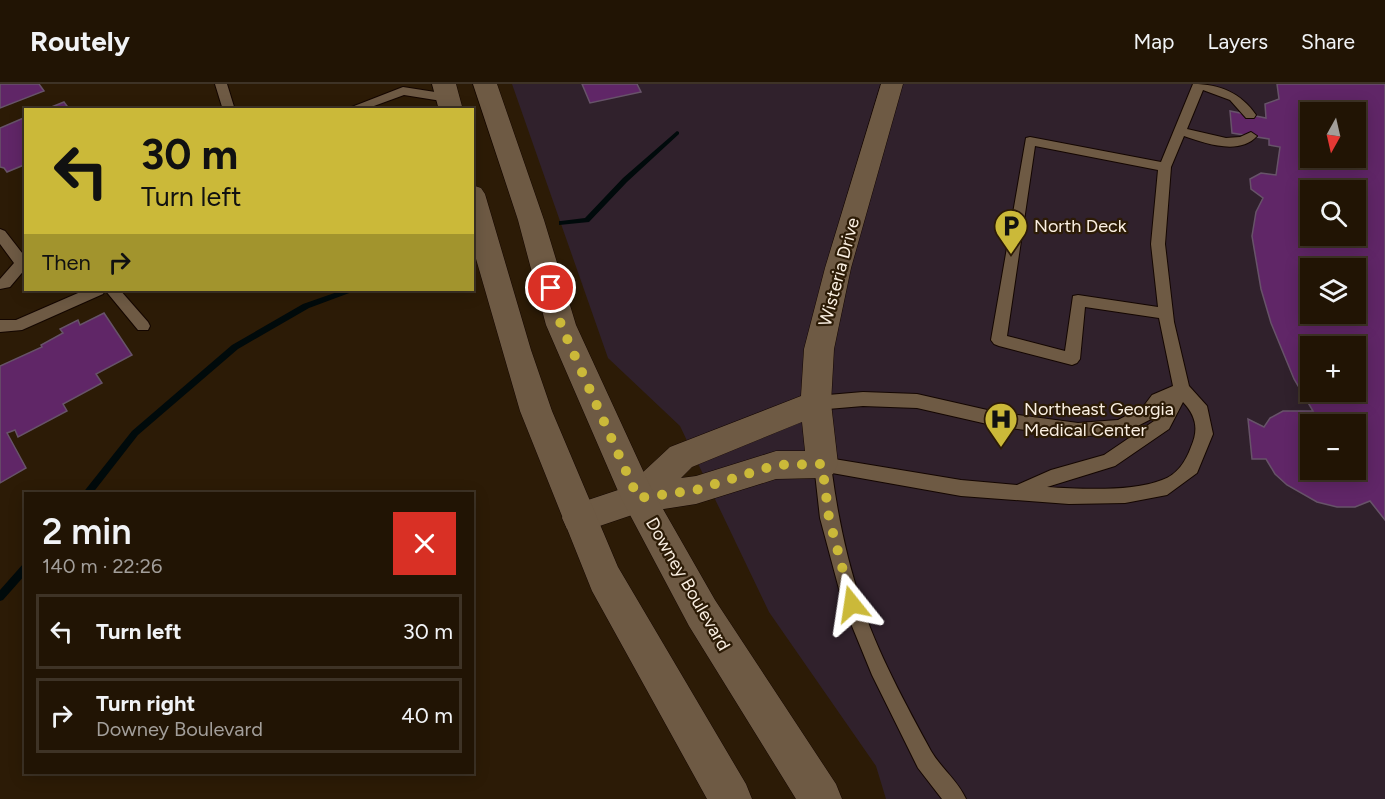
<!DOCTYPE html>
<meta charset="utf-8">
<style>
:root{--surface:#211404;--page:#291d0e;--text:#f1f3f6;--muted:#a29e9a;--line:#3e3326}
body{margin:0;font-family:Figtree,sans-serif;background:var(--page);color:var(--text);height:100vh;display:flex;flex-direction:column;font-size:22px;white-space:nowrap}
*{box-sizing:border-box;margin:0}
p{font-size:20px;color:var(--muted)}
.icon{flex:none;width:33px;height:33px;fill:none;stroke:currentColor;stroke-width:2;stroke-linecap:round;stroke-linejoin:round}
.map{position:relative;flex:1;overflow:hidden}
.panel{position:absolute;left:24px;top:408px;width:450px;height:282px;display:flex;flex-direction:column;background:var(--surface);border-radius:0px;box-shadow:0 3px 15px #0003,0 0 0 2px var(--line)}
.panel>*{flex:none}
.guide{position:absolute;left:24px;top:24px;width:450px;height:183px;border-radius:0px;box-shadow:0 3px 15px #0003,0 0 0 2px var(--line);background:#cbb939;color:#111;overflow:hidden}
.needle{width:39px;rotate:188deg}
.buttons{position:absolute;left:1300px;top:18px;display:grid;gap:12px}
.buttons a{display:grid;place-items:center;width:66px;height:66px;border-radius:0px;background:var(--surface);box-shadow:0 3px 15px #0003,0 0 0 2px var(--line);font-size:30px}
.pin{position:absolute;display:grid;place-items:center;width:51px;height:51px;color:#fff;margin:-26px;border:3px solid #fff;border-radius:50%;box-shadow:0 2px 6px #0007}
.me{position:absolute;width:66px;margin:-33px;rotate:345deg;stroke-linejoin:round;filter:drop-shadow(0 0 4px #0008)}
.turn{display:flex;align-items:center;gap:21px;height:126px;padding:0 18px;font-size:27px}
.turn .icon{width:78px;height:78px;stroke-width:2.5}
.turn b{display:block;font-size:42px;line-height:51px}
.then{display:flex;align-items:center;height:57px;padding:0 18px;background:#0003;gap:12px;font-size:22px}
.round{display:grid;place-items:center;flex:none;width:63px;height:63px;border-radius:0px;background:var(--page)}
.overview{display:flex;align-items:center;justify-content:space-between;height:102px;padding:0 18px}
h1{font-size:36px;font-weight:600;line-height:45px}
ul{padding:0;list-style:none}
li{display:flex;align-items:center;gap:18px;height:75px;margin:0 12px 9px;padding:0 6px;border:3px solid var(--line);border-radius:0px}
li div{flex:1}
li b{display:block;font-size:22px}
li em{font-style:normal}
header{display:flex;align-items:center;gap:36px;box-sizing:border-box;height:84px;padding:0 30px;background:var(--surface);border-bottom:2px solid var(--line)}
header strong{font-size:28px}
nav{display:flex;gap:33px;margin-inline-start:auto;font-size:21px}
.map>svg:first-child{display:block}
.medical{fill:#30212c;fill-rule:evenodd}
.lines{fill:none;stroke-linecap:round;stroke-linejoin:round}
.stream{fill:#000a0b;fill-rule:evenodd}
.building{fill:#602667;stroke:#675369;stroke-width:1.5;fill-rule:evenodd}
.lane-casing{stroke:#140600;stroke-width:2}
.street-casing{stroke:#140600;stroke-width:1}
.secondary-casing{stroke:#140600;stroke-width:1}
.lane{fill:#6e5a44;fill-rule:evenodd}
.street{fill:#6e5a44;fill-rule:evenodd}
.secondary{fill:#6e5a44;fill-rule:evenodd}
.route{stroke:#cbb939;stroke-width:10;stroke-dasharray:0 18}
.labels{text-anchor:middle;stroke-width:4.5;stroke-linejoin:round;paint-order:stroke}
.poi-label{font-size:18px;fill:#faefe2;stroke:#2c1b06;text-anchor:start}
.street-label{font-size:18px;fill:#faefe2;stroke:#2c1b06}
</style>
<header>
<strong>Routely</strong>
<nav><a>Map</a><a>Layers</a><a>Share</a></nav>
</header>
<div class="map">
<svg width="1385" height="715" viewBox="0 0 1385 715">
<rect width="100%" height="100%" fill="#2c1b06"/>
<path class="medical" d="M512,0H1385V715H886L876,682L769,528L680,342L608,274ZM1311,28H1356V74H1311ZM1311,106H1356V152H1311ZM1311,184H1356V230H1311ZM1311,262H1356V308H1311ZM1311,340H1356V386H1311Z"/>
<g class="lines">
<path class="stream" d="M677,47L679,48V50L627,98L589,138L559,141V137H561L585,134L623,94Z
M343,206H353L352,208L309,224L238,265L138,351L92,410H82L132,347L232,261L303,220Z
M26,479V490L3,516L0,517V506L23,480Z"/>
</g>
<path class="building" d="M0,0H39L44,7L0,24Z
M582,0H637L641,8L590,19Z
M1277,0H1385V436L1370,417L1355,423H1337L1317,418L1287,401L1275,390L1266,375H1252L1248,335L1264,343L1270,334L1283,327H1313L1294,295L1271,239L1261,205L1254,164L1252,152L1256,128L1263,114L1251,105L1250,95L1261,89L1276,91L1280,63L1269,61V55L1232,49L1230,27L1266,34L1265,20L1279,15ZM1311,28H1356V74H1311ZM1311,106H1356V152H1311ZM1311,184H1356V230H1311ZM1311,262H1356V308H1311ZM1311,340H1356V386H1311Z
M64,18L70,26H44Z
M26,33V83L24,81L7,88L4,84L0,83V44Z
M104,229L132,271L96,290L102,299L63,320L67,327L18,353L15,346L7,349L26,384L0,399V282L42,263L41,261L63,249L60,245L78,236L80,241Z"/>
<g class="lines">
<defs>
<path id="lane" d="M215,0H227L235,26H223Z
M1193,0C1220,0 1241,9 1256,31L1254,34H1246L1230,16L1203,6L1187,45L1226,54L1240,53L1251,48L1257,52C1239,72 1205,59 1184,52L1171,83L1165,160L1174,238L1189,302L1207,322L1213,350L1197,389L1167,411L1125,419L1069,420L961,412L832,389C838,433 847,476 861,518C876,566 907,623 931,667C941,684 958,697 966,715H942L918,684L872,591L843,520L820,434L814,380L816,375L822,373L961,396L1017,401L1051,386L1104,371L1157,335L1166,320L1155,333L1126,348L1078,353L996,342L917,324L863,322L816,326L810,324L808,319L810,314L816,312L863,308L917,310L996,328L1078,339L1118,336L1143,323L1152,311L1173,302L1159,234L1085,223L1080,275L1077,279L1072,281L999,262L994,260L991,256L1026,54L1030,53L1161,78ZM1035,62L1158,86L1151,160L1158,223L1078,211L1073,212L1065,267L1007,252ZM1183,318C1196,332 1199,345 1191,363C1186,377 1177,391 1162,396C1133,408 1079,405 1047,403L1115,382L1169,345Z
M403,3L448,10L454,14L448,18L404,11L363,26H344Z
M0,145L5,147L26,174V184L10,203L0,205V195L14,179L0,160Z
M85,206H120L148,238L150,242L148,246H138L105,206L103,210L22,246L0,248V236H16Z"/>
<path id="street" d="M881,0H903L851,184L834,265L831,319L838,380L833,390L822,394L776,395L696,420L638,429L579,449L567,445L562,434L567,423L627,403L670,363L801,312L804,265L825,184ZM802,338L805,367H776L696,392L681,394L692,383Z"/>
<path id="secondary" d="M432,0H456L463,26H439Z
M473,0H497L544,136L576,241L651,404L715,516L836,700L842,715H796L689,542L621,414L546,241L518,136Z
M472,101L481,104L485,110L531,266L552,327L618,483L746,700L752,715H707L592,507L520,327L472,161Z"/>
</defs>
<use href="#lane" class="lane-casing"/>
<use href="#street" class="street-casing"/>
<use href="#secondary" class="secondary-casing"/>
<use href="#lane" class="lane"/>
<use href="#street" class="street"/>
<use href="#secondary" class="secondary"/>
</g>
<g class="lines">
<path class="route" d="M551,204L561,241L638,414L696,406L776,381L822,380L829,434L852,520"/>
</g>
<defs>
<symbol id="parking-pin" viewBox="-11 -11 22 30"><path d="M0 17L-7.5 6A9.5 9.5 0 1 1 7.5 6Z" fill="#cbb939" stroke="#2c1b06"/><path d="M-3.5-5.5H1a3.5 3.5 0 0 1 0 7H-1V5.5H-3.5ZM-1-3.4V-.6H.8a1.4 1.4 0 0 0 0-2.8Z" fill="#111"/></symbol>
<symbol id="hospital-pin" viewBox="-11 -11 22 30"><path d="M0 17L-7.5 6A9.5 9.5 0 1 1 7.5 6Z" fill="#cbb939" stroke="#2c1b06"/><path d="M-5-5h3v3.5h4V-5h3V5h-3V1.5h-4V5h-3Z" fill="#111"/></symbol>
</defs>
<g fill-rule="evenodd">
<use href="#parking-pin" x="992" y="123" width="38" height="52"/>
<use href="#hospital-pin" x="982" y="316" width="38" height="52"/>
</g>
<g class="labels">
<g class="poi-label">
<text x="1034" y="148">North Deck</text>
<text x="1024" y="331">Northeast Georgia<tspan x="1024" dy="21">Medical Center</tspan></text>
</g>
<g class="street-label">
<text transform="translate(839 188) rotate(-75)" y="6">Wisteria Drive</text>
<text transform="translate(688 500) rotate(60)" y="6">Downey Boulevard</text>
</g>
</g>
</svg>
<div class="buttons">
<a><svg class="needle" viewBox="-14 -14 28 28"><path d="M0-13l5 13h-10z" fill="#e53935"/><path d="M0 13l5-13h-10z" fill="#a29e9a"/></svg></a>
<a><svg class="icon" aria-label="search" viewBox="0 0 24 24"><circle cx="10" cy="10" r="6"/><path d="M15 15l6 6"/></svg></a>
<a><svg class="icon" aria-label="layers" viewBox="0 0 24 24"><path d="M12 4l9 5-9 5-9-5zM3 14l9 5 9-5"/></svg></a>
<a>+</a>
<a>−</a>
</div>
<div class="pin" style="left:551px;top:204px;background:#d93025"><svg class="icon" aria-label="arrive" viewBox="0 0 24 24"><path d="M6 21V4h12l-3 4 3 4H6"/></svg></div>
<svg class="me" style="left:852px;top:520px" viewBox="-20 -20 40 40"><path d="M0-17L14 15 0 8-14 15z" fill="#cbb939" stroke="#fff" stroke-width="4"/></svg>
<div class="guide">
<div class="turn"><svg class="icon" aria-label="left" viewBox="0 0 24 24"><path d="M17 20v-9H6M10 6l-5 5 5 5"/></svg><div><b>30 m</b>Turn left</div></div>
<div class="then">Then<svg class="icon" aria-label="right" viewBox="0 0 24 24"><path d="M7 20v-9h11M14 6l5 5-5 5"/></svg></div>
</div>
<section class="panel">
<div class="overview"><div><h1>2 min</h1><p>140 m · 22:26</p></div><a class="round" style="background:#d93025;color:#fff"><svg class="icon" aria-label="close" viewBox="0 0 24 24"><path d="M6 6l12 12M18 6L6 18"/></svg></a></div>
<ul>
<li><svg class="icon" aria-label="left" viewBox="0 0 24 24"><path d="M17 20v-9H6M10 6l-5 5 5 5"/></svg><div><b>Turn left</b></div><em>30 m</em></li>
<li><svg class="icon" aria-label="right" viewBox="0 0 24 24"><path d="M7 20v-9h11M14 6l5 5-5 5"/></svg><div><b>Turn right</b><p>Downey Boulevard</p></div><em>40 m</em></li>
</ul>
</section>
</div>
